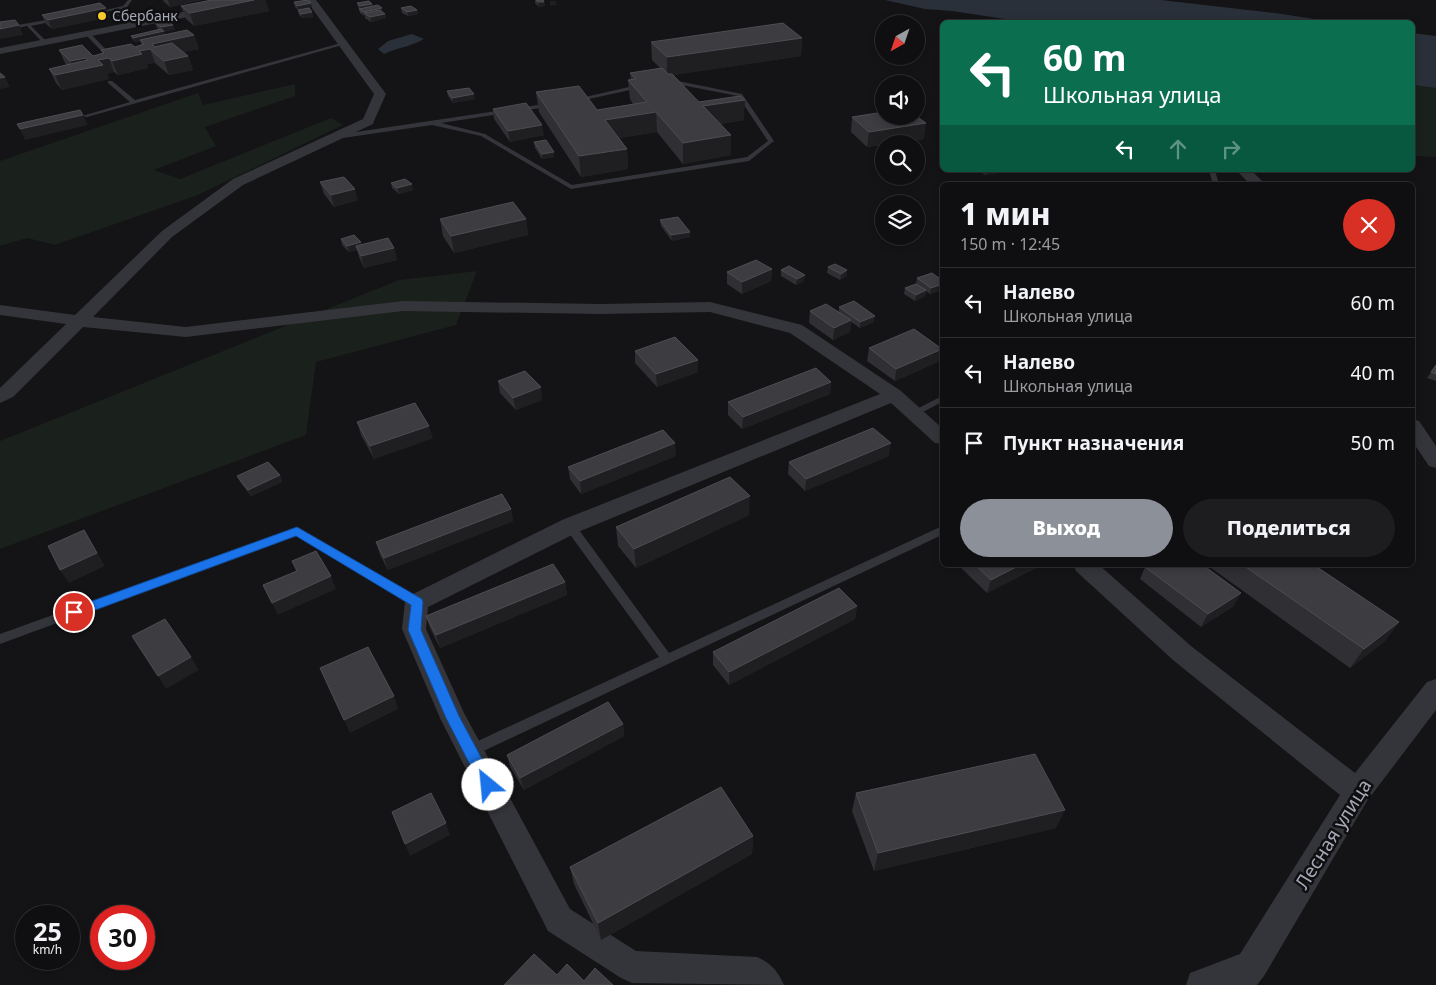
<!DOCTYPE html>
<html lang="ru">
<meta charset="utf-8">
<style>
:root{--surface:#0f0e10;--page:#1d1c1e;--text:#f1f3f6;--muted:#9b9c9f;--line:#2f2e30;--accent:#8c9099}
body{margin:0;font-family:"Noto Sans",sans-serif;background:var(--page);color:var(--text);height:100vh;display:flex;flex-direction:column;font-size:19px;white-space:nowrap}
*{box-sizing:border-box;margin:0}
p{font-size:16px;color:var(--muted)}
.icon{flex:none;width:28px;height:28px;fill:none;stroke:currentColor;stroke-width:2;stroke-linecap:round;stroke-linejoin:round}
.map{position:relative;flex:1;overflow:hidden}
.panel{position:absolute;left:940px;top:182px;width:475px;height:385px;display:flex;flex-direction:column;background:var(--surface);border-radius:8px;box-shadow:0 2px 8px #0003,0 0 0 1px var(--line)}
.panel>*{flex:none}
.top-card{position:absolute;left:940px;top:20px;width:475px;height:152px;border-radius:8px;box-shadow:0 2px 8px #0003,0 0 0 1px var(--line);background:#0b6e4f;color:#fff;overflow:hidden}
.needle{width:32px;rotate:220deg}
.fabs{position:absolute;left:875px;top:15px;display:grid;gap:10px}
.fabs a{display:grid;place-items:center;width:50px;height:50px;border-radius:50%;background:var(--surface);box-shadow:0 2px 8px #0003,0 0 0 1px var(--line);font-size:25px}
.speed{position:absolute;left:15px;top:905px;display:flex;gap:10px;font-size:25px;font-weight:700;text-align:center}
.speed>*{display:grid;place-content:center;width:65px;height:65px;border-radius:50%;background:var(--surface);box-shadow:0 2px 8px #0003,0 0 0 1px var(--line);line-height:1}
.speed small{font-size:12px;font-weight:400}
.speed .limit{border:8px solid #d22;background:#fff;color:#111}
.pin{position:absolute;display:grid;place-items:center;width:42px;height:42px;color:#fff;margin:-21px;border:2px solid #fff;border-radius:50%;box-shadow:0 1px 5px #0007}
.me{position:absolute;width:55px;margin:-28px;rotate:332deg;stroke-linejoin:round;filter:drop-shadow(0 0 4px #0008)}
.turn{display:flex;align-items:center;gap:18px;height:105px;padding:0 20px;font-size:22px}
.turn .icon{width:65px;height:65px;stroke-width:2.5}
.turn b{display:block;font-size:35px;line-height:42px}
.lanes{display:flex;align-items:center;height:48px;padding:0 20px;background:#0003;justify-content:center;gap:25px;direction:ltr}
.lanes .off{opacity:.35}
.round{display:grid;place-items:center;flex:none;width:52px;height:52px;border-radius:26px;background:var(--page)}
.overview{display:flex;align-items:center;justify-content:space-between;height:85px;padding:0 20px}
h1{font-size:30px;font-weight:800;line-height:38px}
.button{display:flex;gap:10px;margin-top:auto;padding:10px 20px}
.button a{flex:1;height:58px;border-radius:30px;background:var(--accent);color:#fff;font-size:20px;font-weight:800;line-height:58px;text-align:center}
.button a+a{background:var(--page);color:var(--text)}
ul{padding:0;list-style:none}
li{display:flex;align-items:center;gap:15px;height:70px;padding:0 20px;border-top:1px solid var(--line)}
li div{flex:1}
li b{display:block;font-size:19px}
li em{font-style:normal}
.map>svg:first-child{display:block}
.green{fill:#1a201b}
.water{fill:#293039}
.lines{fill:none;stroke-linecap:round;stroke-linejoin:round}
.service{fill:#34353a;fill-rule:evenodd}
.minor{fill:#34353a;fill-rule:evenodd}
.wall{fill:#302f33}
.shaded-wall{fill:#1f1e21}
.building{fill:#3c3c41;stroke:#4d4d53}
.route{fill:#1a73e8;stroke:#114b97}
.poi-dot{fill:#f6ca2b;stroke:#0f0e10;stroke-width:2}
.labels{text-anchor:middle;stroke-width:5;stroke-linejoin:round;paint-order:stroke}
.far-poi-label{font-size:14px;fill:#a5a8b6;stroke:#0f0e10;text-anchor:start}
.near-street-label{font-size:19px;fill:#a5a8b6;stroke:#0f0e10}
</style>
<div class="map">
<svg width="1436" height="985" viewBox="0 0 1436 985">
<rect width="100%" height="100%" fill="#141315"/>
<path class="green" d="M295,84V96L205,127L216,146L154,170L180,179L331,118L343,125L198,195L55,245L27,238L0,246V161L198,93L203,105Z
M1412,85L1436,88V157L1413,156Z
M477,271L456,325L316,362L306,435L0,549V441L399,280Z"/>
<path class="water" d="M885,0H1161L1282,14L1334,22H1024L952,11L925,9Z
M1413,33L1436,36V88L1413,85Z
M412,34L424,39C410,47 399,47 384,54L378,49L388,41Z"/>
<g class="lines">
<path class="service" d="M128,0H132L122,14L137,23V25H133L117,15L120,9L94,14L92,13L123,6Z
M58,18L60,20L31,26L46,41L44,44L27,26L0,32V28Z
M85,32H89L115,59V61H111L85,34Z
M341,43L346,44L87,117L82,116L130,102L108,83V81H112L135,100Z
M668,79L742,94L774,141L749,161L571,189L481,136L432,125L336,139L333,137L336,135L551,103L553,104V106L441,123L485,134L572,185L747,157L768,141L738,96L666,82L665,81Z
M642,84L645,86L644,87L575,102L572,100Z
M1209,170H1215L1219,185H1213Z
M942,396V402L917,415H911L909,413Z
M570,522L574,523L669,653L938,528L942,527V535L475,755L470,757L465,755L464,751L465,747L659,657L566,529L565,526Z
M297,527L421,599L423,602L421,605H413L296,535L0,644V634Z"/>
<path class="minor" d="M244,0H264L259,3L0,54V48Z
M306,0H316L386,94L374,121L373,124L243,185L172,237L93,317L186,327L403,301L600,304L710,302L802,325L901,391L942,428V444L935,443L891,403L578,532L428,607L426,629L464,713L570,909L636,951L757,957C771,963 778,971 784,985L632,983L621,978L548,931L440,718L402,629L405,602L409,596L562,520L880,394L790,333L710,312L600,314L403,311L186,337L83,327L13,397L0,403V388L66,324L0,315V305L75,315L162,231L233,179L363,119L374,94Z
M1236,170H1251L1266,185H1251Z
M1412,419L1419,421L1436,446V468L1429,466L1412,441Z
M1073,565H1099L1191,646L1355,773L1427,682L1436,679V710L1367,801L1264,976L1257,985H1186L1190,973L1240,954L1340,795L1173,660L1076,571Z"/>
</g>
<path class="wall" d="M163,0H201L170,7L164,2Z
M212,0H265L269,11L194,26L186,19L181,6Z
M535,0H543L544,2L545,6L539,7L535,3Z
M294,2L311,3L312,8L298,10L295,7Z
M357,3L372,4L373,6L385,14L386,18L371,22L365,18V16H364L360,13L359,9L358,7Z
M401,8L417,10L418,14L408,16L402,13Z
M298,10L314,17L303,18L299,15Z
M42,15L110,17L52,29L46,24Z
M155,23L175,29L164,32L165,35H194L199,49L184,52L188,56L193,70L169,75L155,63L147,64L148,68L118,75L114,72L107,74L109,79L62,90L56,83L49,69L66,65L59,50L93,56L102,53L101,50L135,47L142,45L140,41L135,42L133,40L131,36L160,30L157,28Z
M802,38L801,56L673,75L699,102L744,120L720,124L731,155L683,164L657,132L619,138L627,149L628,169L581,177L539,112L536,92L597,110L633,104L630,99L628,80H631L630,73L660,68L652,60L651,42Z
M447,91L475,99L453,103L448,96Z
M493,109L544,135L510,142L494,119Z
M852,117L924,139L891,144H884V145L867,147L851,132Z
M534,142L554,152V157L542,159L535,148Z
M978,170H1013L985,175Z
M320,182L358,200L334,207L324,194Z
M391,183L413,190L399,194L392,188Z
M440,219H526L528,235L454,253L443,236Z
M660,220L690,237L672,241L661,226Z
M341,239L362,244L394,248L397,260L364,268L359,257L357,250L349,252L342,245Z
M828,267L847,270V276L840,280L827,273Z
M772,269L771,281L742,294L727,284V272Z
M781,270L804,281L796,285L781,276Z
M942,271V290L930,294L926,291L925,296L915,301L904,294L905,288L916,284L917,278L939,277L940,272Z
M839,307L874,322L860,328L851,322L850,332L833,340L809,323L810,311L839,312Z
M869,348L942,349L940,361L895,381L867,361Z
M635,351L698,372L657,387L635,363Z
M1436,365V381L1427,378Z
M498,381L542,400L516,410L500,393Z
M831,382L830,394L742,429L728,415V402Z
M357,422L433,438L374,459L361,435Z
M676,456L581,494L570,479L568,467Z
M889,456L805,491L788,474L789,462Z
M280,475L282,482L251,496L240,482L237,476Z
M511,509L513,521L388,570L380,555L376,542Z
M749,515L636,568L618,546L616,527Z
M958,565H1038V567L987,593Z
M1207,565H1314L1399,622L1385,641L1350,668Z
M1145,567L1234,606L1201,627L1140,579Z
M565,582L567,595L440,648L430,628L426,616Z
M857,606L855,619L729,685L713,665V652Z
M623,724L624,736L524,790L510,767L507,755Z
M856,793L1056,828L874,871L852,811Z
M753,836L752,854L601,940L574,884L570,867Z"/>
<path class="shaded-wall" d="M168,0H201L170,7Z
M254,0H265L269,11L194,26L190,13Z
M550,1H556V5L550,6Z
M538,2H544L545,6L539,7Z
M311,3L312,8L298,10L297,6Z
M372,4L373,8L361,10L360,6Z
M106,8L110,17L52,29L48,20Z
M382,8L383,13H364L365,16H364L363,12Z
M417,10L418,14L408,16L407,12Z
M312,12L314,17L303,18L301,14Z
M385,14L386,18L371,22L370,17Z
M19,25L23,35L0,39V29Z
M173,25L175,29L164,32L165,36L135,42L133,38L163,31L161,27Z
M194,35L199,49L160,58L152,44Z
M802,38L801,56L667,76V57Z
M150,49L155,63L147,64L148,68L118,75L112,61L139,51Z
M188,56L193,70L169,75L164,61Z
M86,58L90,68L98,60L109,58L114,72L107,74L109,79L62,90L55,75L75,71L70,61Z
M5,77L10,87L0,89V78Z
M474,94L475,99L453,103L452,98Z
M745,100L744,120L704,126L703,106Z
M656,112L657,132L607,140L605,120Z
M83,115L88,125L25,140L20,129Z
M926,123L924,139L891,144H884V145L867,147L869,132Z
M542,125L544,135L510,142L508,131Z
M731,135V155L683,164V143Z
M627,149L628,169L581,177L579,156Z
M554,152V157L542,159V154Z
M986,170H1013L985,175Z
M412,184L413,190L399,194L397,188Z
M355,189L358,200L334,207L331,195Z
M526,219L528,235L454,253L451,236Z
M690,232V237L672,241L671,235Z
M361,242L363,248L356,246L357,250L349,252L347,246Z
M394,248L397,260L364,268L361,256Z
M772,269L771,281L742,294V282Z
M847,270V276L840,280L841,274Z
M805,275L804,281L796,285L797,279Z
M942,284V290L930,294L931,288Z
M926,290L925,296L915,301L916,295Z
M875,316L874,322L860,328V322Z
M851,320L850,332L833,340L834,328Z
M942,349L940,361L895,381L896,369Z
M698,360V372L657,387L656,374Z
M831,382L830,394L742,429L743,417Z
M541,387L542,400L516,410L513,398Z
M429,426L433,438L374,459L370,446Z
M675,443L676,456L581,494L580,481Z
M891,443L889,456L805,491L806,479Z
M280,475L282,482L251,496L248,490Z
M750,496L749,515L636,568L634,549Z
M511,509L513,521L388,570L384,558Z
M84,530L105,566L69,583L60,570Z
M1020,565H1038V567L987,593L991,580Z
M331,576L336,589L278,615L272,603Z
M565,582L567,595L440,648L436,635Z
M1241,593L1234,606L1201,627L1208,614Z
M857,606L855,619L729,685V672Z
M1399,622L1385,641L1350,668L1364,649Z
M191,657L199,670L166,689L158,676Z
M394,696L398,709L350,733L344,720Z
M623,724L624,736L524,790L520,778Z
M1065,810L1056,828L874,871L878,853Z
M446,823L450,835L410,856L405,844Z
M753,836L752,854L601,940L598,923Z"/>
<path class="building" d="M212,0H254L190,13L181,6Z
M308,0L311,3L297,6L294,2Z
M536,0H543L544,2H538Z
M369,1L372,4L360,6L357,3Z
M100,3L106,8L48,20L42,15Z
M378,5L382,8L363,12L359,9Z
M411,6L417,10L407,12L401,8Z
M309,8L312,12L301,14L298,10Z
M380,10L385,14L370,17L364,13Z
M15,20L19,25L0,29V22Z
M167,20L173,25L161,27L155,23Z
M783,23L802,38L667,57L651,42Z
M161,29L164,31L133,38L131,36Z
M187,30L194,35L152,44L155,47L172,43L188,56L164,61L150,49L139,51L142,54L112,61L109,58L98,60L103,65L55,75L49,69L88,60L86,58L70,61L59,50L82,45L93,56L104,53L101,50L131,44L135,47L144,44L140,40Z
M662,68L668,74H672L699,102L740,96L745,100L703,106L731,135L683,143L656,112L605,120L627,149L579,156L536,92L579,86L597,110L647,102L628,80L636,79L630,73Z
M0,73L5,77L0,78Z
M469,88L474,94L452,98L447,91Z
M526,103L542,125L508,131L493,109Z
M80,110L83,115L20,129L17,124Z
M884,112V116H916L926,123L869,132L852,117Z
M546,140L554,152L542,154L534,142Z
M344,177L355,189L331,195L320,182Z
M405,179L412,184L397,188L391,183Z
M513,202L526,219L451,236L440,219Z
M678,217L690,232L671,235L660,220Z
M354,235L361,242L347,246L341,239Z
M388,238L394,248L361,256L356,246Z
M756,260L772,269L742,282L727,272Z
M835,264L847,270L841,274L828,267Z
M789,266L805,275L797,279L781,270Z
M932,273L942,280V284L931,288L917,278Z
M916,284L926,290L916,295L905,288Z
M854,301L875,316L860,322L839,307Z
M826,304L851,320L834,328L810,311Z
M914,329L942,349L896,369L869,348Z
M675,337L698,360L656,374L635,351Z
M1436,365V374L1431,372Z
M816,368L831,382L743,417L728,402Z
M525,371L541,387L513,398L498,381Z
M415,403L429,426L370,446L357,422Z
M873,428L891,443L806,479L789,462Z
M663,430L675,443L580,481L568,467Z
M268,462L280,475L248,490L237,476Z
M730,477L750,496L634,549L616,527Z
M502,494L511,509L384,558L376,542Z
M84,530L97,553L60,570L48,546Z
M316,551L331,576L272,603L263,585L297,571L292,561Z
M553,564L565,582L436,635L426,616Z
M975,565H1020L991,580Z
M1148,565H1203L1241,593L1208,614L1145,567Z
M1243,565H1314L1399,622L1364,649Z
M839,588L857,606L729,672L713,652Z
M165,619L191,657L158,676L132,636Z
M368,647L394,696L344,720L320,668Z
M608,702L623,724L520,778L507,755Z
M1035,754L1065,810L878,853L856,793Z
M721,787L753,836L598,923L570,867Z
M431,793L446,823L405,844L392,812Z
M534,954L557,975L567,964L584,981L595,968L613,985H504Z"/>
<path class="route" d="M297,527L422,599L423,602L421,630L459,716L496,785L493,790L488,792L483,790L446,718L408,630L411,605L296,536L79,616H70L68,612L70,609Z"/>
<circle class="poi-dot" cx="102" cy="16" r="5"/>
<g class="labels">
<g class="far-poi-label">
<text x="112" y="21">Сбербанк</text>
</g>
<g class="near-street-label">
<text transform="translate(1333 834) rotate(-58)" y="7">Лесная улица</text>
</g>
</g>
</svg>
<div class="fabs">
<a><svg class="needle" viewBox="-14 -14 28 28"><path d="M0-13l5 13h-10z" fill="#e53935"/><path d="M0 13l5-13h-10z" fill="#9b9c9f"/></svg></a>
<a><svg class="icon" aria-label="sound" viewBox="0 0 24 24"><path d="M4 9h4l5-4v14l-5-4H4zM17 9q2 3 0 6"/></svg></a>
<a><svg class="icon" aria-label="search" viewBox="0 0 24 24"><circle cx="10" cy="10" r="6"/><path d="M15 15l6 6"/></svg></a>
<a><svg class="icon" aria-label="layers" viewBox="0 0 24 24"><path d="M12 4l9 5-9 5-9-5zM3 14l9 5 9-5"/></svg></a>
</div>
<div class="speed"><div>25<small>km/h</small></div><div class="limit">30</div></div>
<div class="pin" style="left:74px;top:612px;background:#d93025"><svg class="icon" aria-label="arrive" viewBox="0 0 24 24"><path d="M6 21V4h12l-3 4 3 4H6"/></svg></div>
<svg class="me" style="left:488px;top:785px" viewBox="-20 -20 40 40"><circle r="19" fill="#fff"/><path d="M0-13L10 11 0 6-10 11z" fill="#1a73e8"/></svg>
<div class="top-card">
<div class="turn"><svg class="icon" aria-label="left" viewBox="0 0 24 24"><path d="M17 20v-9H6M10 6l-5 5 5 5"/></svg><div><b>60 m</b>Школьная улица</div></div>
<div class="lanes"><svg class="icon" aria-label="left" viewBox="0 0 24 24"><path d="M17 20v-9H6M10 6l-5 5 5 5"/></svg><svg class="icon off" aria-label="ahead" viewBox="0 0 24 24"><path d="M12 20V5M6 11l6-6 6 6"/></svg><svg class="icon off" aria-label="right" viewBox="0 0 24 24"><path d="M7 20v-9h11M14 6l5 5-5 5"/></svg></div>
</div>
<section class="panel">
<div class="overview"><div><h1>1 мин</h1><p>150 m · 12:45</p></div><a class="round" style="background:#d93025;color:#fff"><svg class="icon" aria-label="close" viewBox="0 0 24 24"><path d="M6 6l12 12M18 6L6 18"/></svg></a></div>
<ul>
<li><svg class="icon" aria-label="left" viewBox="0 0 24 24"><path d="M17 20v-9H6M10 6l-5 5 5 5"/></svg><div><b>Налево</b><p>Школьная улица</p></div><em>60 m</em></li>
<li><svg class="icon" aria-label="left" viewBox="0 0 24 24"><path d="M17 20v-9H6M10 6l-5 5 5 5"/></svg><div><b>Налево</b><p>Школьная улица</p></div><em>40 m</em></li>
<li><svg class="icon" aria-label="arrive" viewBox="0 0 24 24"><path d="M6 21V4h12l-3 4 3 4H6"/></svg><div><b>Пункт назначения</b></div><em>50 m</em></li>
</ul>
<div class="button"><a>Выход</a><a>Поделиться</a></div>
</section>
</div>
